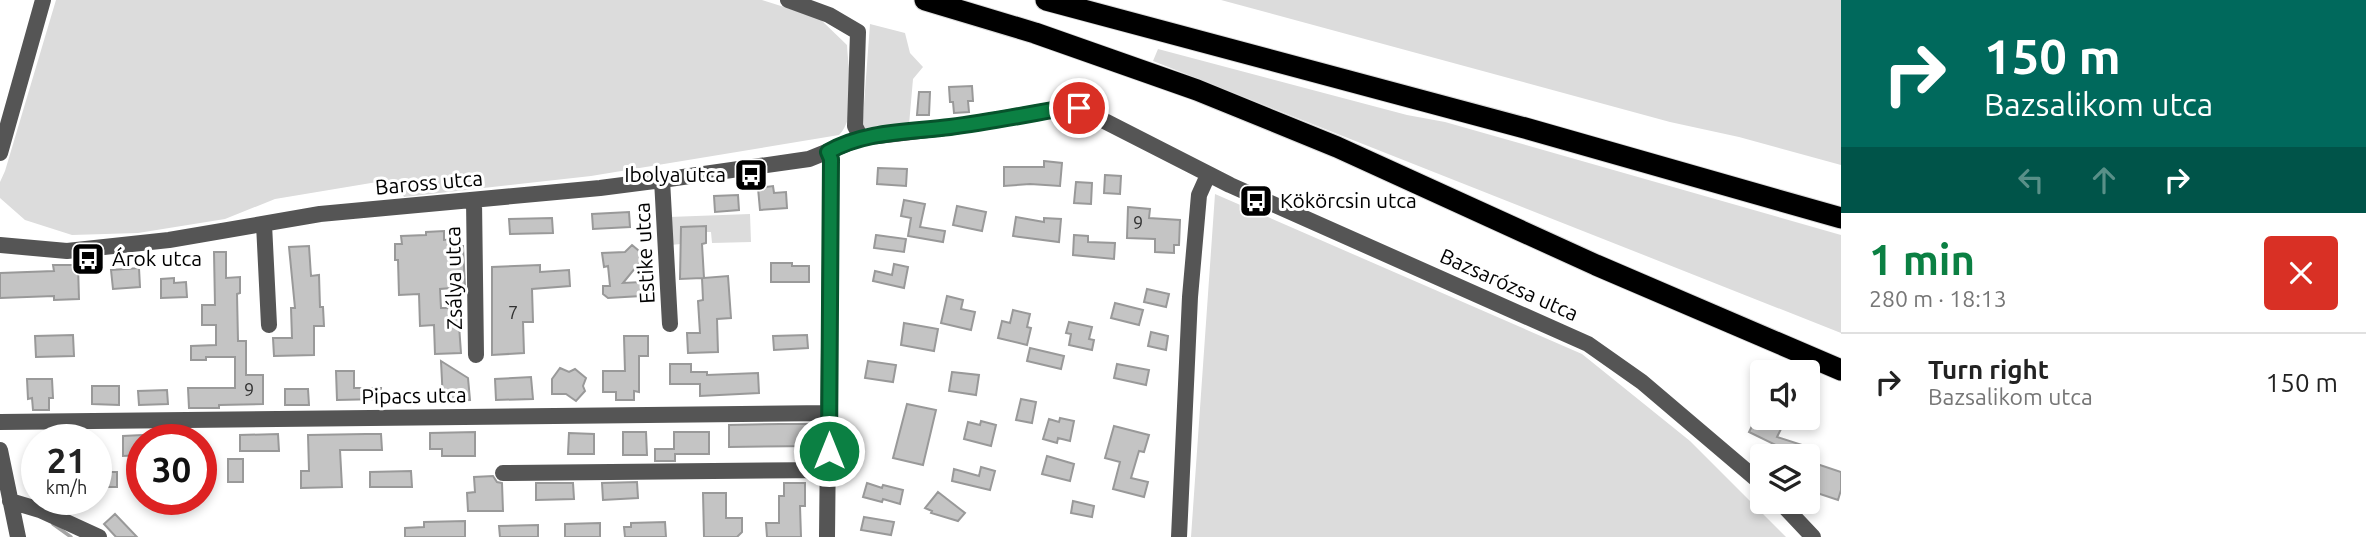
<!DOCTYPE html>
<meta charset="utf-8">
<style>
:root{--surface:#fff;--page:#f6f6f6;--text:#222;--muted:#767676;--line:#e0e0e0;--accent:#0b8043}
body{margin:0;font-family:Ubuntu,sans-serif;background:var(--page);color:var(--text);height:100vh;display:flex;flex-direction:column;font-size:26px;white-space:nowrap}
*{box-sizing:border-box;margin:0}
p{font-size:23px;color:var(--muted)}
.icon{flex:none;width:38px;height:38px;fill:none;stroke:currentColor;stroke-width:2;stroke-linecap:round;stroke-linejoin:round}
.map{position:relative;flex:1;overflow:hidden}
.drawer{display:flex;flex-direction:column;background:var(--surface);width:525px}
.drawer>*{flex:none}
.top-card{background:#00695c;color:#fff;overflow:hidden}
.buttons{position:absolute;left:1750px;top:360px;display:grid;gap:14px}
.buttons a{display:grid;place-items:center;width:70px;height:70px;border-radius:7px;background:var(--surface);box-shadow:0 4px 10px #0003;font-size:35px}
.speed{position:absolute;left:21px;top:424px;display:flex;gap:14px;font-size:35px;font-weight:700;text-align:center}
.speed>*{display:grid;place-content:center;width:91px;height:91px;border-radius:50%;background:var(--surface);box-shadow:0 4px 10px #0003;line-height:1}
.speed small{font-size:18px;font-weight:400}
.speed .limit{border:10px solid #d22;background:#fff;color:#111}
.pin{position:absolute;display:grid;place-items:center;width:60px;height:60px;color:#fff;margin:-30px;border:4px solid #fff;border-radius:50%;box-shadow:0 2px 7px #0007}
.me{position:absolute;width:77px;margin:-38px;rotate:0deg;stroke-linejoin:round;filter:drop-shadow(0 0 5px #0008)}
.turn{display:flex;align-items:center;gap:24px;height:147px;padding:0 28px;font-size:32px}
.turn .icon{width:91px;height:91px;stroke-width:2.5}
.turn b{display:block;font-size:49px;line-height:60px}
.lanes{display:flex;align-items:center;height:66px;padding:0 28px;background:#0003;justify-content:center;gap:35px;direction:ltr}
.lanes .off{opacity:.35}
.round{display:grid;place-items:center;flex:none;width:74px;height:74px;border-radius:7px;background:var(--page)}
.overview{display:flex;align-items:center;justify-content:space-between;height:119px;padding:0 28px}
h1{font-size:42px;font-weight:700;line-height:52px;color:var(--accent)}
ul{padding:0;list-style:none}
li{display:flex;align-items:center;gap:21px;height:98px;padding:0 28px;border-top:2px solid var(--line)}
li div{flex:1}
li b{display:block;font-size:26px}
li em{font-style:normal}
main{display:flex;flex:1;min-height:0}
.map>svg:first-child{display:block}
.green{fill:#dcdcdc}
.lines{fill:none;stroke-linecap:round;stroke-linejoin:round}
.stream{stroke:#a3a3a3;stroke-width:3.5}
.building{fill:#c4c4c4;stroke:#999;stroke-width:2}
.highway-casing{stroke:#dbdbdb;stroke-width:23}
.minor{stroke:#555;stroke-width:16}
.highway{stroke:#000;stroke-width:21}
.route-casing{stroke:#07532c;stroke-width:18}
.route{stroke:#0b8043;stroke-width:12}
.labels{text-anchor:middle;stroke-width:6;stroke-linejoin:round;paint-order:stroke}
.number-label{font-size:18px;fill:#313131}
.poi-label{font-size:21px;fill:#000;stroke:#fff;text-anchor:start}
.street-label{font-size:21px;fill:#000;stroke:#fff}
</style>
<main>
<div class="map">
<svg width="1841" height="537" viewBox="0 0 1841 537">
<rect width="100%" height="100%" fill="#fff"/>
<path class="green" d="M56,0H762L819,18L847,45C848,70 858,117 839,135L591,176L404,197L395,179L275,199L225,219L138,233L72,235L25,220L0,198V182L5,171Z
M1221,0H1841V165L1739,137L1670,122Z
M870,24L905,33L910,53L923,67L913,79L909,125L862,131Z
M1158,49L1407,115L1445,122L1841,235V333L1153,61Z
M1215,194L1582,354L1690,441L1786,537H1191Z
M750,214L751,242L712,243L711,232H707L706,225L681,227V244L670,245L669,217Z"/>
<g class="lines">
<path class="stream" d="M53,524L71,537"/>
</g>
<path class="building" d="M972,86L973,101H968L969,112L954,113L953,102H950L949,87Z
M919,92H930L929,115H917Z
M1044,161L1062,163L1060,186L1030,184L1004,186V167H1044Z
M878,168L907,169L906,186L877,184Z
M1105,175L1121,176L1120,194L1104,193Z
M1076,182L1092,183L1091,204L1074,203Z
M773,186L774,193L786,192L787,208L760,210L758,188Z
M738,195L739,210L715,212L714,196Z
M904,200L925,204L920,227L945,231L943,242L908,236L911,218L901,216Z
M957,206L986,212L982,231L953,225Z
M1128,207L1150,209L1149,218L1180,220L1179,245H1174V253L1155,252V239L1127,238Z
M629,212L630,227L593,229L592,214Z
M1016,217L1044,222V218L1061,219L1059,242L1013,236Z
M552,218L553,233L510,234L509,219Z
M706,226V243L702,244L704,278L728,276L731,318L717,319L718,352L688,353L687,333H700L698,301L703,300L702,278L680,279L681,227Z
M444,231V240L453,239V246H463L465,287L440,289L441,308H462V325H459L461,353L435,354L434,325L420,326L419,294L399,295L398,260H395V244H402L401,236L426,235V232Z
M876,235L906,239L904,252L874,248Z
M1074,235L1088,236V242L1115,243L1114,259L1073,255Z
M632,245L645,256L623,283L641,282V296L608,298L603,294V286H610L608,266L604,267L602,253L625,252Z
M309,246L311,276L319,275L320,307H323L324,326H314V355L274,356L273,338H292L291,308H295L289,247Z
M214,252H226V278L240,277V293L237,294L238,341H246V375H263V404L219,405V408H189L188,388H235V357H206V360H191V346L216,345V325H202V305H215Z
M771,263H792V266H809V282H771Z
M894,264L908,267L904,288L873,281L875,271L892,275Z
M53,265H78L79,299L54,300V296L0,298V273L54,271Z
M540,265V272L569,270L570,286L532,289L533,322H523L524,353L492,355V267Z
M139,268L140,287L113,289L111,270Z
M174,278V283L186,282L187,297L161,298V279Z
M1147,289L1169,294L1166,307L1144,302Z
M947,296L963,300L961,309L975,312L971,330L941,323Z
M1115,303L1143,310L1139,325L1111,318Z
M1013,310L1030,314L1027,327L1031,328L1027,345L998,338L1002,321L1010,323Z
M1069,322L1092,327L1089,339L1094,340L1092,350L1069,345L1071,334L1066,333Z
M904,323L938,329L934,351L901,345Z
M1151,332L1168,336L1166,350L1148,346Z
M73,335L74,356L36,357L35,336Z
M807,335L808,348L774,350L773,336Z
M624,336H648V356H639V392L634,391V400H616V392H603V371H625Z
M1030,348L1064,356L1061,369L1027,361Z
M441,361L468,378L470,400L443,401Z
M868,361L896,365L893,382L865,378Z
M670,364H691V372H707V375L758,373L759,393L700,396V384H670Z
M1117,364L1149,370L1146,385L1114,378Z
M560,368L569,372L575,369L586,378L583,386L585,391L576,401L566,394H552V379Z
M336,371H354V388H381L380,399L337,400Z
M952,372L979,375L976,395L949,391Z
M531,377L533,399L496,400L495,379Z
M27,379H52L53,398H49V410H33L32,398L28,399Z
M92,386H119V405L92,404Z
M285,389H308L309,405H285Z
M167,390L168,404L139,405L138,391Z
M1021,399L1036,402L1032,423L1016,420Z
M907,404L936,410L923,465L893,458Z
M1758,414L1762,416V418H1768L1783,425L1777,437L1811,448L1808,457H1779L1782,448L1749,432Z
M1060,418L1074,421L1070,441L1058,438L1057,443L1043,439L1049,419L1059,422Z
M981,421L996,425L991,446L964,439L968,422L980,425Z
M780,424H815V446L729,447V425Z
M1114,426L1149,435L1144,452L1139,451L1131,478L1148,482L1144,497L1113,489L1120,462L1105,458Z
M475,432V456H442V449H430V433Z
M623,432H646L647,455H623Z
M674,432H709V454H675V461H655V449H674Z
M569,433L594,434V454H568Z
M278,434L279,451H240V435Z
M366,434H381L382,450H340L342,487L301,488V471H309L308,435Z
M142,435V455L123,456V436Z
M1047,456L1074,464L1070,481L1042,474Z
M228,459H243V482H228Z
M1808,461L1841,472V490L1838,500L1808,490Z
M981,467L995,471L990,490L952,481L954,469L979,476Z
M411,471L412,487H370V472Z
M98,472H117V487H98Z
M493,476L497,482L502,483L503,511H468L467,493L475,492L474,477Z
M637,482L638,498L603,500L602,483Z
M536,483H573L574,499L536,500Z
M784,483H805V506H800L801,537H767L766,523H779V496H784Z
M867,483L882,488L883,485L903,490L900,504L883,499L882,502L863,497Z
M938,492L965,513L958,521L931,513L932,511L925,508Z
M703,493H726V518H742V532L737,537H704Z
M1073,501L1094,506L1092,517L1071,513Z
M115,514L137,537H116L104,524Z
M864,517L894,522L891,535L861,530Z
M465,521V537H405V528L424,527V522Z
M665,522L666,537H625L624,527H631V523Z
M600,523V537H565V524Z
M538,525V537H500L499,526Z"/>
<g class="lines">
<defs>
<path id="highway" d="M925,0L1035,33L1197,90L1337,147L1596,265L1841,370
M1046,0L1525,128L1841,218"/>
</defs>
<use href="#highway" class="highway-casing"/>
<path class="minor" d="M788,0L829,15L858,32L855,126L861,138
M0,153L43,0
M662,180L670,324
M474,200L476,355
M264,224L269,325
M0,245L67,251L169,240L320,214L600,188L662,180L809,159L861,138L953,127L1069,107L1079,108L1230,185L1588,344L1642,382L1762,484
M0,422L829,413
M0,450L18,537
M503,473L829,470
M10,501L40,510L99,537
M1780,502L1813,537
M827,537L831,159L828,152
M1179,537L1190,297L1199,195L1208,175"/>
<use href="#highway" class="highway"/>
</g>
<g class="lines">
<defs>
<path id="route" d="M829,451L831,159L828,152C864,131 909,132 950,127C990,122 1029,114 1069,107L1079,108"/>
</defs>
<use href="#route" class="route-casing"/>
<use href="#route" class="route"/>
</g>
<defs>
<symbol id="bus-square" viewBox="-11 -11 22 22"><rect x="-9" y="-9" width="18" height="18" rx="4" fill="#000" stroke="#fff"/><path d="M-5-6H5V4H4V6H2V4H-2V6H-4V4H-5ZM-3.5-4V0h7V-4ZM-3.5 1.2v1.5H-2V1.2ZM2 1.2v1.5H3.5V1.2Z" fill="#fff"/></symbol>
</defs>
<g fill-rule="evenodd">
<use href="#bus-square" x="732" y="156" width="38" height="38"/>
<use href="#bus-square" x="1237" y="182" width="38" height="38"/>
<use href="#bus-square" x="69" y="240" width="38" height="38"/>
</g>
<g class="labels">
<g class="number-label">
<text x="1138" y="229">9</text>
<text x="513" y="319">7</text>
<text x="249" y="396">9</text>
</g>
<g class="poi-label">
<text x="726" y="182" text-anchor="end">Ibolya utca</text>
<text x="1280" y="208">Kökörcsin utca</text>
<text x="112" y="266">Árok utca</text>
</g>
<g class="street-label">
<text transform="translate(429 183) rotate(-5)" y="7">Baross utca</text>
<text transform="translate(645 253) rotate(-93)" y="7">Estike utca</text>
<text transform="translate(454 278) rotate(-91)" y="7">Zsálya utca</text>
<text transform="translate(1509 285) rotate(24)" y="7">Bazsarózsa utca</text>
<text transform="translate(414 396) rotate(-1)" y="7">Pipacs utca</text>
</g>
</g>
</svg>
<div class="buttons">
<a><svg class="icon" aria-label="sound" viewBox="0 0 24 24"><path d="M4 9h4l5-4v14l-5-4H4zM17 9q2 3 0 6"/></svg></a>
<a><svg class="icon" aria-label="layers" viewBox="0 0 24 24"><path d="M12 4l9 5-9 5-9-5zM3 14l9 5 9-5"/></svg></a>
</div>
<div class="speed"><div>21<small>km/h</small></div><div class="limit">30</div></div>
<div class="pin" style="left:1079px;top:108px;background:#d93025"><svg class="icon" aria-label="arrive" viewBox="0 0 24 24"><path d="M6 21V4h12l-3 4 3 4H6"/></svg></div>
<svg class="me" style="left:829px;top:451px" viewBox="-20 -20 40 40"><circle r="17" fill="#0b8043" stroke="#fff" stroke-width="3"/><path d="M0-11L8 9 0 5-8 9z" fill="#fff"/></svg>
</div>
<section class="drawer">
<div class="top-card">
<div class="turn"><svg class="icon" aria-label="right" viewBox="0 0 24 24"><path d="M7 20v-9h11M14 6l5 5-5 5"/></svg><div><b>150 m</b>Bazsalikom utca</div></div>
<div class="lanes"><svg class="icon off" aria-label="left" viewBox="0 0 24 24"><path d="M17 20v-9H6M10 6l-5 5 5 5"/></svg><svg class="icon off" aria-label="ahead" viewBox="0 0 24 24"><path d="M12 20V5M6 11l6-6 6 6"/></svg><svg class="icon" aria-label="right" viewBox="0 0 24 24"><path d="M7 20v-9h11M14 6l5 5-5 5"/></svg></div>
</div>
<div class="overview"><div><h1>1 min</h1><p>280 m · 18:13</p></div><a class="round" style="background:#d93025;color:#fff"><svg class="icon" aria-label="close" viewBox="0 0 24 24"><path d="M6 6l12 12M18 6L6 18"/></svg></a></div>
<ul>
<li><svg class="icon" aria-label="right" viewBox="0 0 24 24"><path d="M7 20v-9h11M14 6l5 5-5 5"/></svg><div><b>Turn right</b><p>Bazsalikom utca</p></div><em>150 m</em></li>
</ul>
</section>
</main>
